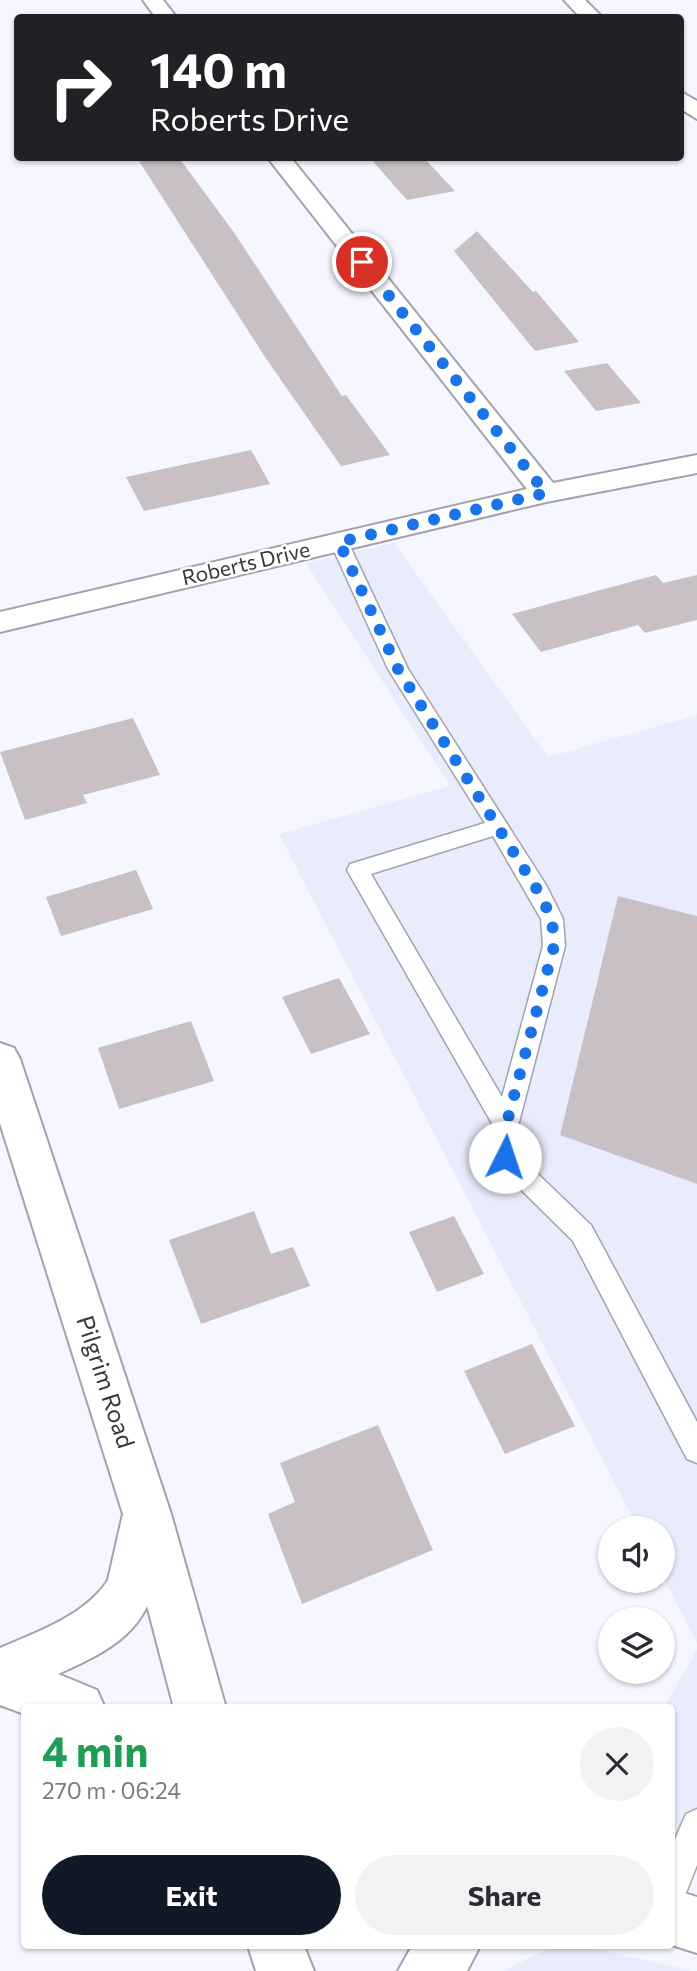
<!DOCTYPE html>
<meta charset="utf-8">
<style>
:root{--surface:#fff;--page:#f2f2f3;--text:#2b2b33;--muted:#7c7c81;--accent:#111827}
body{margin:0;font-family:Commissioner,sans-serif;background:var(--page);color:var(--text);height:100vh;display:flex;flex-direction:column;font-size:26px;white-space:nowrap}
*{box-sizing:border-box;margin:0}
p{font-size:23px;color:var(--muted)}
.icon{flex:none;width:38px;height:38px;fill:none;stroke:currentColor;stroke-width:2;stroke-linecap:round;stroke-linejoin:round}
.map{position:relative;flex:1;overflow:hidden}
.panel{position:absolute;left:21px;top:1704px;width:654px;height:245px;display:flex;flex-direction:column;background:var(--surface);border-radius:7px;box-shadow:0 2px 5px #0004}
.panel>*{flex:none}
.guide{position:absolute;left:14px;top:14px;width:670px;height:147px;border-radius:7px;box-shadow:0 2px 5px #0004;background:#202124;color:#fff;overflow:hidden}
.buttons{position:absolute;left:598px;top:1516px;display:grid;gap:14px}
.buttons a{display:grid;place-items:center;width:77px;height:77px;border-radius:50%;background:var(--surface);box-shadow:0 2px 5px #0004;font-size:35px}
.pin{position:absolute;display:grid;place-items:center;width:60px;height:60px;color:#fff;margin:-30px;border:4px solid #fff;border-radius:50%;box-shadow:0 2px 7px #0007}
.me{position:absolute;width:77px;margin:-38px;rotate:4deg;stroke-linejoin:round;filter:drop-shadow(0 0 5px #0008)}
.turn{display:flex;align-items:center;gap:24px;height:147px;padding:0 21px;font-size:32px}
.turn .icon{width:91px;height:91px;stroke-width:2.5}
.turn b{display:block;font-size:49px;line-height:60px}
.round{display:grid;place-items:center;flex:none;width:74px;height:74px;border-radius:37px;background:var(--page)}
.head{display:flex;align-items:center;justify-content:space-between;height:119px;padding:0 21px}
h1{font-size:42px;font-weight:700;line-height:52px;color:#1e9e55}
.cta{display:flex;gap:14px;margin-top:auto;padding:14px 21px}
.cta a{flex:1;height:80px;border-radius:42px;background:var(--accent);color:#fff;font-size:28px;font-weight:700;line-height:80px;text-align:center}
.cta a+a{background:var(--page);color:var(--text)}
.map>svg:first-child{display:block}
.built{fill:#e9ecfd}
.building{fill:#c9c0c6}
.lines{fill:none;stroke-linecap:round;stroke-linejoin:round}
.lane-casing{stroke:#a2a3ad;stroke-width:3}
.street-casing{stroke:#a2a3ad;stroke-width:4}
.secondary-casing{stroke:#a2a3ad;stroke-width:4}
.primary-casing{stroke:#a2a3ad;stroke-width:4}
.lane{fill:#fff;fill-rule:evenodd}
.street{fill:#fff;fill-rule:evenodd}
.secondary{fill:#fff;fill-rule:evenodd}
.primary{fill:#fff;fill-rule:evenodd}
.route{stroke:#1a73e8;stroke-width:12;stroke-dasharray:0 21.6}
.labels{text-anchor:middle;stroke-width:5;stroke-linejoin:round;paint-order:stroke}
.far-street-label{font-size:21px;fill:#38383d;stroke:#fff}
.street-label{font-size:24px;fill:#38383d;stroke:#fff}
</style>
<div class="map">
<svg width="697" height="1971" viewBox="0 0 697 1971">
<rect width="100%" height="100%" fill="#f5f6ff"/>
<path class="built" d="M394,543L548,757L697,715V1643L663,1577V1528H638L279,834L450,786L306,563Z
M697,1650V1869L672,1859V1708H663Z
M553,1946L596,1949L693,1971H503Z"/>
<path class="building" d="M137,158H179L233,231L342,396L346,395L390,455L341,466L267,360Z
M370,158H424L455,191L407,200Z
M477,231L533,292L536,291L579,342L535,351L454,251Z
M607,363L641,403L596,411L564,371Z
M251,450L270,484L144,511L126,477Z
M656,575L663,583L697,575V620L645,633L638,625L541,652L512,614Z
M133,718L160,775L83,795L87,803L25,820L0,752Z
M136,870L153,909L61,936L46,897Z
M618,896L697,916V1184L560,1135Z
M339,978L370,1034L311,1054L282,997Z
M191,1021L214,1081L119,1109L98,1048Z
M254,1211L271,1254L293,1247L310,1286L201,1324L169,1240Z
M454,1216L484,1274L437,1292L409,1232Z
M532,1344L575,1426L505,1454L464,1371Z
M378,1425L433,1550L302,1604L268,1514L295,1502L280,1463Z"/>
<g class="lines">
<defs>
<path id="lane" d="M339,537L348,542L408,669L546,885L563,919L565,946L518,1126L516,1153L591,1225L697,1422V1463L687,1459L573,1241L495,1164L490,1144L494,1127L347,870L350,864L485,823L388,669L330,542ZM493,836L541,919L543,946L502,1097L371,874Z
M697,1809V1865L684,1898L672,1902V1846L686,1814Z"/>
<path id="street" d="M143,0H163L177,18H156Z
M564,0H585L603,18H581Z
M681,92L697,101V119L681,109Z
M268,158H291L553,483L697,455V473L546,502L0,632V612L527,489Z
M672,1889L697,1897V1953L672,1945Z"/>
<path id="secondary" d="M0,1043L14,1048L20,1059L171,1514L226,1708H174L123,1514L0,1123Z"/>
<path id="primary" d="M147,1490L164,1497C172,1516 168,1529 164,1550C151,1625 126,1644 58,1674L97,1690L105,1708H24V1714L0,1705V1648C37,1632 86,1615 108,1580L123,1514L130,1497Z
M248,1946H304L314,1971H256Z
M412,1946H480L467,1971H398Z"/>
</defs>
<use href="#lane" class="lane-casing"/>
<use href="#street" class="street-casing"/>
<use href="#secondary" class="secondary-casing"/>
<use href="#primary" class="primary-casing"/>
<use href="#lane" class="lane"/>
<use href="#street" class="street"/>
<use href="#secondary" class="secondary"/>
<use href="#primary" class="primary"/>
</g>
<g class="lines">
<path class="route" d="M362,262L546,493L339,542L398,669L538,891L552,919L554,946L506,1126L502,1144L505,1157"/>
</g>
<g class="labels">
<g class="far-street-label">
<text transform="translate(246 564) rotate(-13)" y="7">Roberts Drive</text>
</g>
<g class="street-label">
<text transform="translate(105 1382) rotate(72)" y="8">Pilgrim Road</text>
</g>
</g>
</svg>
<div class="buttons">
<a><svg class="icon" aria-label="sound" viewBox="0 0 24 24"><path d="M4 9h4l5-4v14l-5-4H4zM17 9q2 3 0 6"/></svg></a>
<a><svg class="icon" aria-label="layers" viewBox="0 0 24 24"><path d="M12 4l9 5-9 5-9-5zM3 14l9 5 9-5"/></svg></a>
</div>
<div class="pin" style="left:362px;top:262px;background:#d93025"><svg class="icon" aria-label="arrive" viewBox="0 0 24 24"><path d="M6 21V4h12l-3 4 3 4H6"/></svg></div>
<svg class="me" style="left:505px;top:1157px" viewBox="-20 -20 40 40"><circle r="19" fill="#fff"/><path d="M0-13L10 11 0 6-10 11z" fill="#1a73e8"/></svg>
<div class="guide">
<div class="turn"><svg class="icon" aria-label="right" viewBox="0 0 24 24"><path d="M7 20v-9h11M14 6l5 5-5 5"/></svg><div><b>140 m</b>Roberts Drive</div></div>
</div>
<section class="panel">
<div class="head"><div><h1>4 min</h1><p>270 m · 06:24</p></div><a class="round"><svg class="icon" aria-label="close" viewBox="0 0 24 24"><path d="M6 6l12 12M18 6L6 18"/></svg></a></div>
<div class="cta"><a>Exit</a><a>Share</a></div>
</section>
</div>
